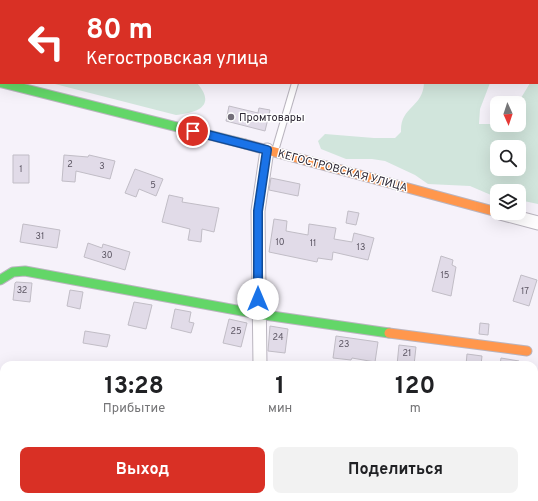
<!DOCTYPE html>
<html lang="ru">
<meta charset="utf-8">
<style>
:root{--surface:#fff;--page:#f2f2f2;--text:#202124;--muted:#757577;--accent:#d93025}
body{margin:0;font-family:Overpass,sans-serif;background:var(--page);color:var(--text);height:100vh;display:flex;flex-direction:column;font-size:15px;white-space:nowrap}
*{box-sizing:border-box;margin:0}
p{font-size:13px;color:var(--muted)}
.icon{flex:none;width:22px;height:22px;fill:none;stroke:currentColor;stroke-width:2;stroke-linecap:round;stroke-linejoin:round}
.map{position:relative;flex:1;overflow:hidden}
.panel{position:absolute;left:0px;top:361px;width:538px;height:140px;display:flex;flex-direction:column;background:var(--surface);border-radius:12px 12px 0 0;box-shadow:0 4px 16px #0002}
.panel>*{flex:none}
.banner{position:absolute;left:0px;top:0px;width:538px;height:84px;box-shadow:0 4px 16px #0002;background:#d93025;color:#fff;overflow:hidden}
.needle{width:26px;rotate:177deg}
.fabs{position:absolute;left:490px;top:96px;display:grid;gap:8px}
.fabs a{display:grid;place-items:center;width:36px;height:36px;border-radius:8px;background:var(--surface);box-shadow:0 4px 16px #0002;font-size:20px}
.pin{position:absolute;display:grid;place-items:center;width:34px;height:34px;color:#fff;margin:-17px;border:2px solid #fff;border-radius:50%;box-shadow:0 1px 4px #0007}
.me{position:absolute;width:44px;margin:-22px;rotate:0deg;stroke-linejoin:round;filter:drop-shadow(0 0 3px #0008)}
.turn{display:flex;align-items:center;gap:14px;height:84px;padding:0 20px;font-size:18px}
.turn .icon{width:52px;height:52px;stroke-width:2.5}
.turn b{display:block;font-size:28px;line-height:34px}
.eta{display:flex;justify-content:space-evenly;align-items:center;height:68px;text-align:center}
.eta b{font-size:24px;font-weight:700;line-height:28px}
.cta{display:flex;gap:8px;margin-top:auto;padding:8px 20px}
.cta a{flex:1;height:46px;border-radius:8px;background:var(--accent);color:#fff;font-size:16px;font-weight:700;line-height:46px;text-align:center}
.cta a+a{background:var(--page);color:var(--text)}
.map>svg:first-child{display:block}
.green{fill:#d1e5dc;fill-rule:evenodd}
.building{fill:#e1dbe8;stroke:#c1bdc6}
.lines{fill:none;stroke-linecap:round;stroke-linejoin:round}
.lane-casing{stroke:#bab5bf;stroke-width:8}
.street-casing{stroke:#bab5bf;stroke-width:15}
.fast-casing{stroke:#bab5bf;stroke-width:11}
.slow-casing{stroke:#bab5bf;stroke-width:11}
.lane{stroke:#fefdfe;stroke-width:6}
.street{stroke:#fefdfe;stroke-width:13}
.fast{stroke:#63d668;stroke-width:9}
.slow{stroke:#ff974d;stroke-width:9}
.route-casing{stroke:#114b97;stroke-width:10}
.route{stroke:#1a73e8;stroke-width:7}
.poi-dot{fill:#736e79;stroke:#fff;stroke-width:1.5}
.labels{text-anchor:middle;stroke-width:3;stroke-linejoin:round;paint-order:stroke}
.number-label{font-size:9px;fill:#5c5663}
.poi-label{font-size:11px;fill:#2d2734;stroke:#fff;text-anchor:start}
.street-label{font-size:11px;fill:#2d2734;stroke:#fff}
</style>
<div class="map">
<svg width="538" height="501" viewBox="0 0 538 501">
<rect width="100%" height="100%" fill="#f6f2fa"/>
<path class="green" d="M34,0H269L33,1Z
M484,0H538V28L537,1Z
M538,66V204L519,200V191H497V195H491L470,186L428,184L415,175L385,161L372,159H346L321,149L318,141L325,134L374,138H395L401,132C400,106 423,108 424,83H490L480,109L479,124H490L497,119V125H519L518,103L530,83H537ZM497,147H519V169H497Z
M51,83H197C217,106 197,113 176,115Z
M274,497H432L430,501H274Z"/>
<path class="building" d="M229,106L258,113L259,108L270,110L265,131L226,121Z
M13,155H29V183H13Z
M64,155L88,157L89,155L115,161L110,179L76,171L75,182L62,181Z
M135,169L163,179L156,196L139,189L136,197L125,193Z
M271,178L300,184L298,196L269,190Z
M169,195L183,198L182,202L219,208L214,232L202,229L201,242L188,240L190,229L162,222Z
M348,211L359,213L356,225L346,223Z
M274,219L287,221L286,231L308,235L309,224L336,228L334,239L352,242L354,233L374,238L368,260L333,252L332,260L318,258L317,262L269,252Z
M23,224L60,230L57,248L20,242Z
M88,243L102,248L103,244L130,252L125,270L84,257Z
M441,256L453,260L452,265L456,267L451,296L432,291Z
M521,275L537,280L529,306L513,301Z
M16,282L32,283L30,302L13,300L15,283Z
M70,290L83,292L80,309L67,306Z
M134,302L152,305L146,329L128,325Z
M175,309L191,312L189,322L194,323L191,333L171,328Z
M229,319L247,323L241,347L223,343Z
M480,323L489,324L488,335L479,334Z
M270,326L288,329L285,353L268,351Z
M85,331L110,335L107,347L83,343Z
M336,336L378,342L375,362L352,358L351,360L333,358Z
M399,345L416,347L414,365H397Z
M467,354L482,356L481,365H466Z
M501,358L519,361L518,365H500Z"/>
<g class="lines">
<defs>
<path id="lane" d="M318,1L319,0
M275,151L295,83"/>
<path id="street" d="M500,213L538,223
M260,365L258,211L267,150
M264,497V501"/>
<path id="fast" d="M2,83L245,144
M0,280L13,272L25,271L258,314L389,333"/>
<path id="slow" d="M245,144L497,212
M389,333L527,351"/>
</defs>
<use href="#lane" class="lane-casing"/>
<use href="#street" class="street-casing"/>
<use href="#fast" class="fast-casing"/>
<use href="#slow" class="slow-casing"/>
<use href="#lane" class="lane"/>
<use href="#street" class="street"/>
<use href="#fast" class="fast"/>
<use href="#slow" class="slow"/>
</g>
<g class="lines">
<defs>
<path id="route" d="M193,131L267,150L258,211V299"/>
</defs>
<use href="#route" class="route-casing"/>
<use href="#route" class="route"/>
</g>
<circle class="poi-dot" cx="231" cy="117" r="4"/>
<g class="labels">
<g class="number-label">
<text x="70" y="167">2</text>
<text x="102" y="169">3</text>
<text x="21" y="172">1</text>
<text x="153" y="188">5</text>
<text x="40" y="239">31</text>
<text x="280" y="245">10</text>
<text x="313" y="246">11</text>
<text x="361" y="250">13</text>
<text x="107" y="258">30</text>
<text x="445" y="278">15</text>
<text x="22" y="293">32</text>
<text x="525" y="294">17</text>
<text x="236" y="334">25</text>
<text x="278" y="340">24</text>
<text x="344" y="347">23</text>
<text x="407" y="356">21</text>
</g>
<g class="poi-label">
<text x="239" y="121">Промтовары</text>
</g>
<g class="street-label">
<text transform="translate(343 170) rotate(15)" y="4">КЕГОСТРОВСКАЯ УЛИЦА</text>
</g>
</g>
</svg>
<div class="fabs">
<a><svg class="needle" viewBox="-14 -14 28 28"><path d="M0-13l5 13h-10z" fill="#e53935"/><path d="M0 13l5-13h-10z" fill="#757577"/></svg></a>
<a><svg class="icon" aria-label="search" viewBox="0 0 24 24"><circle cx="10" cy="10" r="6"/><path d="M15 15l6 6"/></svg></a>
<a><svg class="icon" aria-label="layers" viewBox="0 0 24 24"><path d="M12 4l9 5-9 5-9-5zM3 14l9 5 9-5"/></svg></a>
</div>
<div class="pin" style="left:193px;top:131px;background:#d93025"><svg class="icon" aria-label="arrive" viewBox="0 0 24 24"><path d="M6 21V4h12l-3 4 3 4H6"/></svg></div>
<svg class="me" style="left:258px;top:299px" viewBox="-20 -20 40 40"><circle r="19" fill="#fff"/><path d="M0-13L10 11 0 6-10 11z" fill="#1a73e8"/></svg>
<div class="banner">
<div class="turn"><svg class="icon" aria-label="left" viewBox="0 0 24 24"><path d="M17 20v-9H6M10 6l-5 5 5 5"/></svg><div><b>80 m</b>Кегостровская улица</div></div>
</div>
<section class="panel">
<div class="eta">
<div><b>13:28</b><p>Прибытие</p></div>
<div><b>1</b><p>мин</p></div>
<div><b>120</b><p>m</p></div>
</div>
<div class="cta"><a>Выход</a><a>Поделиться</a></div>
</section>
</div>
